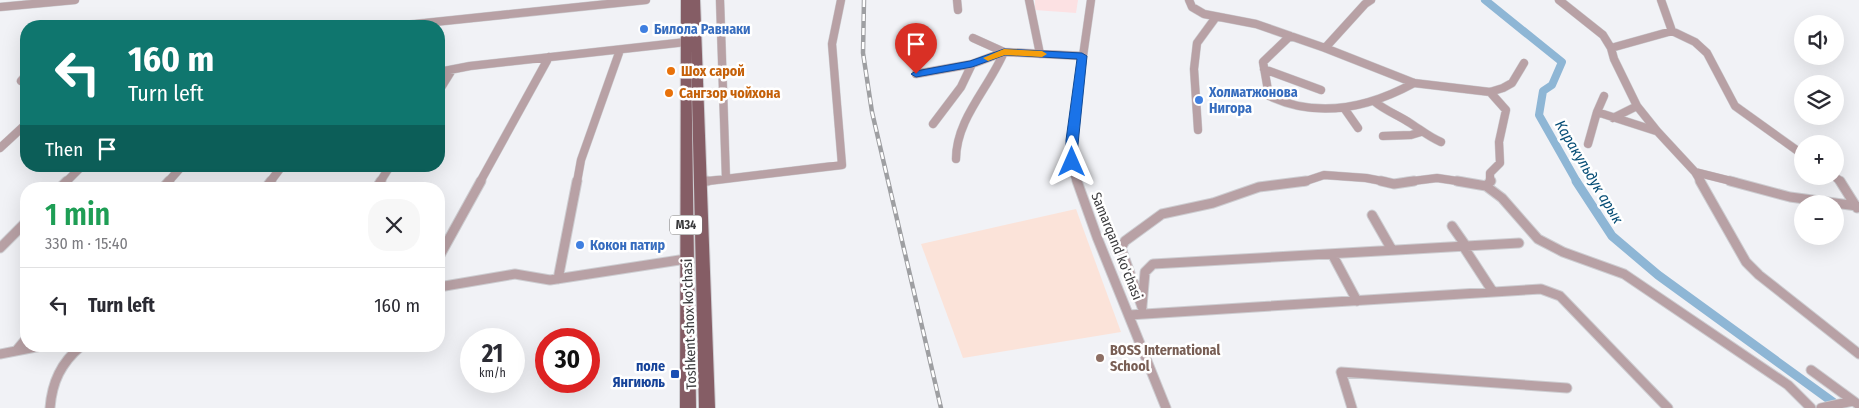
<!DOCTYPE html>
<meta charset="utf-8">
<style>
:root{--surface:#fff;--page:#f7f7f7;--text:#2b2b33;--muted:#7c7c81;--line:#e1e1e2}
body{margin:0;font-family:"Fira Sans Condensed",sans-serif;background:var(--page);color:var(--text);height:100vh;display:flex;flex-direction:column;font-size:19px;white-space:nowrap}
*{box-sizing:border-box;margin:0}
p{font-size:16px;color:var(--muted)}
.icon{flex:none;width:28px;height:28px;fill:none;stroke:currentColor;stroke-width:2;stroke-linecap:round;stroke-linejoin:round}
.map{position:relative;flex:1;overflow:hidden}
.panel{position:absolute;left:20px;top:182px;width:425px;height:170px;display:flex;flex-direction:column;background:var(--surface);border-radius:20px;box-shadow:0 5px 20px #0002}
.panel>*{flex:none}
.banner{position:absolute;left:20px;top:20px;width:425px;height:152px;border-radius:20px;box-shadow:0 5px 20px #0002;background:#0f766e;color:#fff;overflow:hidden}
.buttons{position:absolute;left:1794px;top:15px;display:grid;gap:10px}
.buttons a{display:grid;place-items:center;width:50px;height:50px;border-radius:50%;background:var(--surface);box-shadow:0 5px 20px #0002;font-size:25px}
.speed{position:absolute;left:460px;top:328px;display:flex;gap:10px;font-size:25px;font-weight:700;text-align:center}
.speed>*{display:grid;place-content:center;width:65px;height:65px;border-radius:50%;background:var(--surface);box-shadow:0 5px 20px #0002;line-height:1}
.speed small{font-size:12px;font-weight:400}
.speed .limit{border:8px solid #d22;background:#fff;color:#111}
.pin{position:absolute;display:grid;place-items:center;width:42px;height:42px;color:#fff;margin:-51px -21px;border-radius:50% 50% 50% 0;rotate:-45deg;box-shadow:0 0 5px #0007}
.pin .icon{rotate:45deg}
.me{position:absolute;width:55px;margin:-28px;rotate:0deg;stroke-linejoin:round;filter:drop-shadow(0 0 4px #0008)}
.turn{display:flex;align-items:center;gap:18px;height:105px;padding:0 25px;font-size:22px}
.turn .icon{width:65px;height:65px;stroke-width:2.5}
.turn b{display:block;font-size:35px;line-height:42px}
.then{display:flex;align-items:center;height:48px;padding:0 25px;background:#0003;gap:10px;font-size:19px}
.round{display:grid;place-items:center;flex:none;width:52px;height:52px;border-radius:20px;background:var(--page)}
.overview{display:flex;align-items:center;justify-content:space-between;height:85px;padding:0 25px}
h1{font-size:30px;font-weight:600;line-height:38px;color:#1e9e55}
ul{padding:0;list-style:none}
li{display:flex;align-items:center;gap:15px;height:75px;padding:0 25px;border-top:1px solid var(--line)}
li div{flex:1}
li b{display:block;font-size:19px}
li em{font-style:normal}
.map>svg:first-child{display:block}
.commercial{fill:#fbe3d9}
.education{fill:#fce1e3}
.lines{fill:none;stroke-linecap:round;stroke-linejoin:round}
.canal-far1{stroke:#8eb6d5;stroke-width:8}
.canal{stroke:#8eb6d5;stroke-width:9}
.minor-far1-casing{stroke:#cdcdd1;stroke-width:9}
.minor-casing{stroke:#cdcdd1;stroke-width:11}
.primary-casing{stroke:#cdcdd1;stroke-width:2}
.minor-far1{stroke:#b8a1a5;stroke-width:8}
.minor{stroke:#b8a1a5;stroke-width:9}
.primary{fill:#855d65;fill-rule:evenodd}
.rail-casing{stroke:#9e9fa2;stroke-width:4.5}
.rail{stroke:#fff;stroke-width:2.5;stroke-dasharray:7;stroke-linecap:butt}
.route{fill:#1a73e8;stroke:#114b97}
.slow{fill:#f59e0b}
.shop-dot{fill:#3f7fe0;stroke:#fff;stroke-width:2}
.food-dot{fill:#e8710a;stroke:#fff;stroke-width:2}
.education-dot{fill:#8d6e63;stroke:#fff;stroke-width:2}
.transit-dot{fill:#1a4fb4;stroke:#fff;stroke-width:2}
.labels{text-anchor:middle;stroke-width:5;stroke-linejoin:round;paint-order:stroke}
.shield{fill:#fff;stroke:#767677;stroke-width:1}
.shield-label{font-size:12px;font-weight:bold;fill:#3b3b3d}
.shop-label{font-size:14px;font-weight:bold;fill:#366cbe;stroke:#fff;text-anchor:start}
.food-label{font-size:14px;font-weight:bold;fill:#c56008;stroke:#fff;text-anchor:start}
.street-label{font-size:14px;fill:#3b3b3d;stroke:#fff}
.education-label{font-size:14px;font-weight:bold;fill:#785e54;stroke:#fff;text-anchor:start}
.transit-label{font-size:14px;font-weight:bold;fill:#164399;stroke:#fff;text-anchor:end}
.water-label{font-size:15px;font-style:italic;fill:#064d75;stroke:#fff}
</style>
<div class="map">
<svg width="1859" height="408" viewBox="0 0 1859 408">
<rect width="100%" height="100%" fill="#f1f2f6"/>
<path class="commercial" d="M1076,209L1121,332L963,358L921,244Z"/>
<path class="education" d="M1035,0H1078L1076,13L1035,10Z"/>
<g class="lines">
<path class="canal-far1" d="M1485,0L1562,62L1552,85L1543,91L1539,115L1577,182"/>
<path class="canal" d="M1576,181L1612,236L1658,275L1841,408"/>
<defs>
<path id="minor-far1" d="M720,0L726,179
M957,0L958,10
M1029,0L1040,54
M1189,0L1192,7L1204,14L1256,24L1325,48L1414,83L1490,92L1503,88L1512,83L1524,63
M1559,0L1603,35L1611,48
M1661,0L1672,31L1611,48L1614,59L1637,106L1657,131L1695,172L1735,182
M0,7L75,0
M396,26L646,0
M1672,31L1695,42L1707,53L1735,106L1802,154
M1290,36L1263,62L1269,96C1318,119 1368,108 1414,83
M973,38L1004,52L1082,56
M1325,48L1365,4L1371,0
M1264,69L1321,90
M439,72L470,66L686,42
M916,74L972,64L1004,52
M26,75L21,81L26,84
M439,91L452,70
M1490,92L1506,110L1499,142L1500,163L1490,173V182
M1375,102C1386,111 1398,115 1410,123C1421,130 1429,137 1441,142
M1344,108L1358,128
M1597,112L1656,131
M1613,118L1637,106
M933,124L961,87L972,64
M1198,130L1194,69L1197,43L1216,17
M1383,136L1411,135L1421,132
M1588,144L1597,112L1604,96
M0,148L26,124
M956,159C956,119 989,88 1004,52
M1695,172L1701,182
M1834,176L1841,182
M66,182L82,166
M168,182L182,166
M270,182L282,166
M380,182L390,166
M480,182L549,57
M577,182L581,160L620,50
M700,182L842,165L832,44L841,0
M1077,182L1074,173L1071,140L1091,0
M1303,182L1324,175L1366,178L1387,182
M1405,182L1437,178L1464,182"/>
<path id="minor" d="M1077,181L1097,237L1166,408
M1381,181L1394,184L1414,181
M1457,181L1486,186L1502,198L1538,239L1563,252L1624,274L1788,385L1811,408
M1700,181L1746,262L1759,275L1859,354
M1730,181L1790,197L1857,206
M1840,181L1857,208
M700,182L707,181
M1486,186L1491,181
M59,189L67,181
M162,189L169,181
M265,189L271,181
M376,189L381,181
M1372,215L1392,250
M1452,226L1466,246
M1463,246L1493,292
M0,248L26,222
M1332,254L1357,301
M439,257L481,181
M558,279L577,181
M439,287L515,274L550,280L686,259
M1142,306L1145,272L1153,264L1519,243
M1142,307L1121,248L1125,241L1162,214L1213,203L1259,187L1306,181
M1129,315L1541,289L1560,296L1668,408
M16,351L26,339
M0,354L41,346
M1811,370L1859,405
M50,408C52,382 61,363 81,346
M1352,408L1341,372L1567,388
M1821,408L1853,401"/>
<path id="primary" d="M681,0H700L715,408H699L691,50L696,408H680Z"/>
</defs>
<use href="#minor-far1" class="minor-far1-casing"/>
<use href="#minor" class="minor-casing"/>
<use href="#primary" class="primary-casing"/>
<use href="#minor-far1" class="minor-far1"/>
<use href="#minor" class="minor"/>
<use href="#primary" class="primary"/>
<defs>
<path id="rail" d="M864,0L863,53L872,112L941,408"/>
</defs>
<use href="#rail" class="rail-casing"/>
<use href="#rail" class="rail"/>
</g>
<path class="route" d="M1004,49L1082,53L1087,56L1076,164H1068L1066,162V140L1077,59L1005,55L972,67L916,77L911,74L916,71L970,61Z"/>
<path class="slow" d="M1004,49L1042,51L1047,54L1042,57L1005,55L988,61L983,58Z"/>
<g class="shop-dot">
<circle cx="644" cy="29" r="5"/>
<circle cx="1199" cy="100" r="5"/>
<circle cx="580" cy="245" r="5"/>
</g>
<g class="food-dot">
<circle cx="671" cy="71" r="5"/>
<circle cx="669" cy="93" r="5"/>
</g>
<circle class="education-dot" cx="1100" cy="358" r="5"/>
<rect class="transit-dot" x="670" y="369" width="10" height="10" rx="2.5"/>
<g class="labels">
<rect class="shield" x="670" y="215.5" width="32" height="19" rx="4"/>
<g class="shield-label">
<text x="686" y="229">M34</text>
</g>
<g class="shop-label">
<text x="654" y="34">Билола Равнаки</text>
<text x="1209" y="97">Холматжонова<tspan x="1209" dy="16">Нигора</tspan></text>
<text x="590" y="250">Кокон патир</text>
</g>
<g class="food-label">
<text x="681" y="76">Шох сарой</text>
<text x="679" y="98">Сангзор чойхона</text>
</g>
<g class="street-label">
<text transform="translate(1117 246) rotate(68)" y="5">Samarqand ko'chasi</text>
<text transform="translate(689 324) rotate(-92)" y="5">Toshkent shox ko'chasi</text>
</g>
<g class="education-label">
<text x="1110" y="355">BOSS International<tspan x="1110" dy="16">School</tspan></text>
</g>
<g class="transit-label">
<text x="665" y="371">поле<tspan x="665" dy="16">Янгиюль</tspan></text>
</g>
<g class="water-label">
<text transform="translate(1589 172) rotate(59)" y="5">Каракульдук арык</text>
</g>
</g>
</svg>
<div class="buttons">
<a><svg class="icon" aria-label="sound" viewBox="0 0 24 24"><path d="M4 9h4l5-4v14l-5-4H4zM17 9q2 3 0 6"/></svg></a>
<a><svg class="icon" aria-label="layers" viewBox="0 0 24 24"><path d="M12 4l9 5-9 5-9-5zM3 14l9 5 9-5"/></svg></a>
<a>+</a>
<a>−</a>
</div>
<div class="speed"><div>21<small>km/h</small></div><div class="limit">30</div></div>
<div class="pin" style="left:916px;top:74px;background:#d93025"><svg class="icon" aria-label="arrive" viewBox="0 0 24 24"><path d="M6 21V4h12l-3 4 3 4H6"/></svg></div>
<svg class="me" style="left:1072px;top:162px" viewBox="-20 -20 40 40"><path d="M0-17L14 15 0 8-14 15z" fill="#1a73e8" stroke="#fff" stroke-width="4"/></svg>
<div class="banner">
<div class="turn"><svg class="icon" aria-label="left" viewBox="0 0 24 24"><path d="M17 20v-9H6M10 6l-5 5 5 5"/></svg><div><b>160 m</b>Turn left</div></div>
<div class="then">Then<svg class="icon" aria-label="arrive" viewBox="0 0 24 24"><path d="M6 21V4h12l-3 4 3 4H6"/></svg></div>
</div>
<section class="panel">
<div class="overview"><div><h1>1 min</h1><p>330 m · 15:40</p></div><a class="round"><svg class="icon" aria-label="close" viewBox="0 0 24 24"><path d="M6 6l12 12M18 6L6 18"/></svg></a></div>
<ul>
<li><svg class="icon" aria-label="left" viewBox="0 0 24 24"><path d="M17 20v-9H6M10 6l-5 5 5 5"/></svg><div><b>Turn left</b></div><em>160 m</em></li>
</ul>
</section>
</div>
